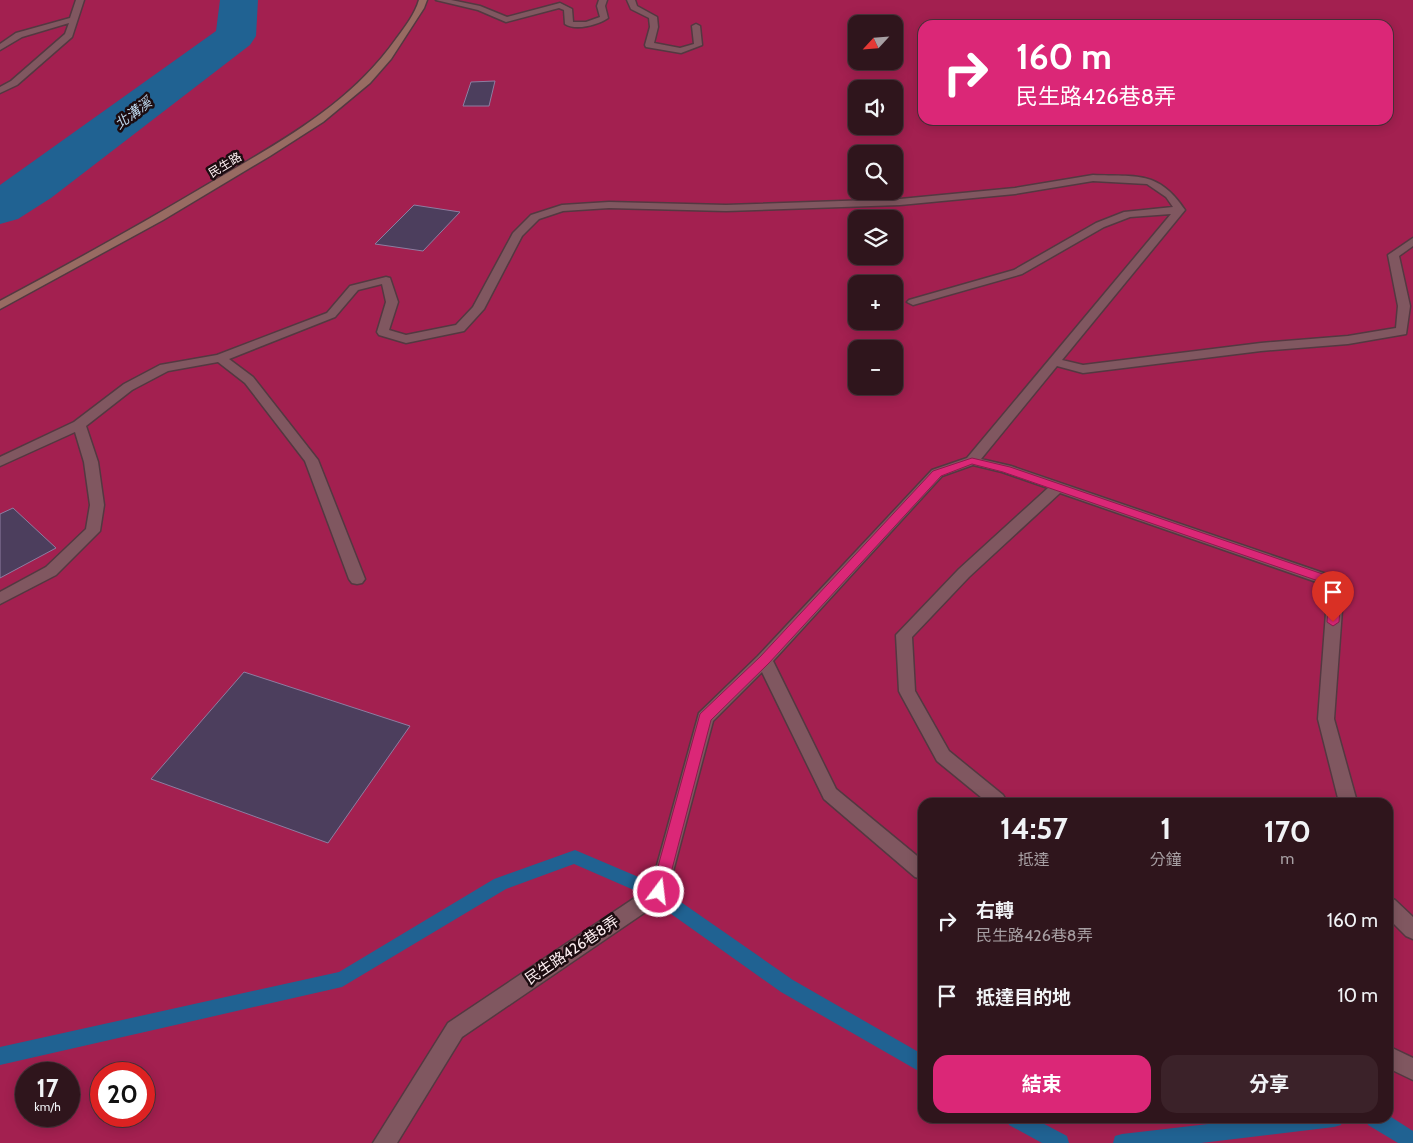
<!DOCTYPE html>
<html lang="zh-TW">
<meta charset="utf-8">
<style>
:root{--surface:#2f151c;--page:#3b2229;--text:#f1f3f6;--muted:#a79fa3;--line:#4a343b;--accent:#db2777}
body{margin:0;font-family:Cabin,"Noto Sans TC",sans-serif;background:var(--page);color:var(--text);height:100vh;display:flex;flex-direction:column;font-size:19px;white-space:nowrap}
*{box-sizing:border-box;margin:0}
p{font-size:16px;color:var(--muted)}
.icon{flex:none;width:28px;height:28px;fill:none;stroke:currentColor;stroke-width:2;stroke-linecap:round;stroke-linejoin:round}
.map{position:relative;flex:1;overflow:hidden}
.panel{position:absolute;left:918px;top:798px;width:475px;height:325px;display:flex;flex-direction:column;background:var(--surface);border-radius:15px;box-shadow:0 2px 12px #0003,0 0 0 1px var(--line)}
.panel>*{flex:none}
.hud{position:absolute;left:918px;top:20px;width:475px;height:105px;border-radius:15px;box-shadow:0 2px 12px #0003,0 0 0 1px var(--line);background:#db2777;color:#fff;overflow:hidden}
.needle{width:32px;rotate:244deg}
.buttons{position:absolute;left:848px;top:15px;display:grid;gap:10px}
.buttons a{display:grid;place-items:center;width:55px;height:55px;border-radius:10px;background:var(--surface);box-shadow:0 2px 12px #0003,0 0 0 1px var(--line);font-size:25px}
.speed{position:absolute;left:15px;top:1062px;display:flex;gap:10px;font-size:25px;font-weight:700;text-align:center}
.speed>*{display:grid;place-content:center;width:65px;height:65px;border-radius:50%;background:var(--surface);box-shadow:0 2px 12px #0003,0 0 0 1px var(--line);line-height:1}
.speed small{font-size:12px;font-weight:400}
.speed .limit{border:8px solid #d22;background:#fff;color:#111}
.pin{position:absolute;display:grid;place-items:center;width:42px;height:42px;color:#fff;margin:-51px -21px;border-radius:50% 50% 50% 0;rotate:-45deg;box-shadow:0 0 5px #0007}
.pin .icon{rotate:45deg}
.me{position:absolute;width:55px;margin:-28px;rotate:15deg;stroke-linejoin:round;filter:drop-shadow(0 0 4px #0008)}
.turn{display:flex;align-items:center;gap:18px;height:105px;padding:0 15px;font-size:22px}
.turn .icon{width:65px;height:65px;stroke-width:2.5}
.turn b{display:block;font-size:35px;line-height:42px}
.eta{display:flex;justify-content:space-evenly;align-items:center;height:85px;text-align:center}
.eta b{font-size:30px;font-weight:700;line-height:35px}
.action{display:flex;gap:10px;margin-top:auto;padding:10px 15px}
.action a{flex:1;height:58px;border-radius:15px;background:var(--accent);color:#fff;font-size:20px;font-weight:700;line-height:58px;text-align:center}
.action a+a{background:var(--page);color:var(--text)}
ul{padding:0;list-style:none}
li{display:flex;align-items:center;gap:15px;height:75px;padding:0 15px}
li div{flex:1}
li b{display:block;font-size:19px}
li em{font-style:normal}
.map>svg:first-child{display:block}
.forest{fill:#a32050;fill-rule:evenodd}
.lines{fill:none;stroke-linecap:round;stroke-linejoin:round}
.stream{fill:#206292;fill-rule:evenodd}
.river{fill:#206292;fill-rule:evenodd}
.building{fill:#4c3e5d;stroke:#8d7da1}
.lane-casing{stroke:#543841;stroke-width:3}
.secondary-casing{stroke:#543841;stroke-width:3}
.lane{fill:#805760;fill-rule:evenodd}
.secondary{fill:#986b62;fill-rule:evenodd}
.route{fill:#db2777;stroke:#8e194d}
.labels{text-anchor:middle;stroke-width:5;stroke-linejoin:round;paint-order:stroke}
.far-street-label{font-size:12px;fill:#fdeef1;stroke:#1c0c10}
.far-water-label{font-size:14px;font-style:italic;fill:#bdd6eb;stroke:#1c0c10}
.street-label{font-size:15px;fill:#fdeef1;stroke:#1c0c10}
</style>
<div class="map">
<svg width="1413" height="1143" viewBox="0 0 1413 1143">
<rect width="100%" height="100%" fill="#3f1c26"/>
<path class="forest" d="M0,0H1413V1143H0ZM856,24H894V61H856ZM922,25H1388V120H922ZM856,89H894V126H856ZM856,154H894V191H856ZM856,219H894V256H856ZM856,284H894V321H856ZM856,349H894V386H856ZM922,802H1388V1118H922ZM26,1074H69V1116H26ZM101,1074H144V1116H101Z"/>
<g class="lines">
<path class="stream" d="M575,850L655,884L793,980L922,1054V1073L781,992L643,894L574,864L506,889L342,987L0,1065V1047L339,972L494,879Z
M1388,1115L1413,1131V1143H1398L1368,1125L1366,1118H1388Z
M1007,1118H1033L1067,1136L1069,1143H1042L1009,1125Z
M1260,1118H1343L1341,1125L1334,1127L1201,1143H1113L1115,1136L1122,1134Z"/>
<path class="river" d="M220,0H258L256,36L250,45L51,198L18,219L0,224V185L216,31Z"/>
</g>
<path class="building" d="M495,81L489,106H463L471,82Z
M414,205L460,212L423,251L375,244Z
M13,508L56,548L0,578V514Z
M244,672L410,726L328,843L151,779Z"/>
<g class="lines">
<defs>
<path id="lane" d="M76,0H84L72,37L17,85L0,93V87L11,81L65,34L69,23L22,37L0,50V44L16,33L70,18Z
M436,0H451L480,6L507,17L560,3L572,9L573,22H586L600,17L597,6L599,0H607L605,6L608,18C598,25 576,31 565,24L564,10L559,8L506,22L478,10Z
M627,0H635L637,6L657,17L658,27L654,43L680,48L694,44L692,26L696,24L700,26L702,45L681,53L646,47L645,45L650,27L649,18L631,9Z
M1093,175C1137,177 1158,170 1185,210L1062,360L1083,365L1261,343L1348,336L1396,328L1398,306L1388,255L1413,238V246L1399,256L1410,306L1406,334L1348,344L1261,351L1083,373L1057,366L981,459L1011,466L1341,579L1344,583L1334,719L1357,802H1339L1318,719L1328,586L1060,493L969,577L912,637L915,691L949,751L1003,795L1006,800L1005,802H987L937,761L901,695L899,691L896,635L959,569L1048,488L1002,472L973,465L942,476L773,661L836,789L922,860V879L915,877L824,799L762,672L713,721L666,898L462,1037L397,1143H373L448,1023L651,887L699,713L758,656L932,470L967,458L1171,214L1130,217L1104,227L1022,274L913,305L907,302L909,300L1014,270L1096,223L1124,212L1173,207L1166,197L1147,184L1093,181L1015,194L900,205L726,211L609,208L563,211L539,219L522,236L484,309L464,331L406,343L379,335L377,332L386,302L382,284L358,290L335,317L229,359L253,377L318,460L365,579L362,583L357,584L352,583L349,579L305,461L245,383L218,362L168,371L132,390L86,426L98,462L104,505L100,531L56,575L0,604V592L46,567L86,529L90,505L84,462L75,432L0,466V457L74,422L124,384L160,365L217,355L327,313L350,286L386,277L390,278L398,302L389,330L406,335L456,325L473,307L513,233L531,215L562,205L609,202L726,205L900,199L1015,188Z
M1388,897L1395,900L1413,917V939L1406,936L1388,918Z
M1388,1046L1413,1058V1080L1388,1068Z"/>
<path id="secondary" d="M419,0H427L424,8L391,59L370,83L323,122L270,156L163,220L0,309V301C69,264 138,226 205,186C276,144 348,107 396,39C405,27 415,14 419,0Z"/>
</defs>
<use href="#lane" class="lane-casing"/>
<use href="#secondary" class="secondary-casing"/>
<use href="#lane" class="lane"/>
<use href="#secondary" class="secondary"/>
</g>
<path class="route" d="M972,458L1010,467L1340,580L1342,583L1339,622L1333,626L1327,622L1330,585L1003,472L972,464L941,476L769,663L711,720L666,892L664,896L659,898L653,896L651,892L700,714L760,657L933,471Z"/>
<g class="labels">
<g class="far-street-label">
<text transform="translate(225 165) rotate(-31)" y="4">民生路</text>
</g>
<g class="far-water-label">
<text transform="translate(133 113) rotate(-37)" y="5">北溝溪</text>
</g>
<g class="street-label">
<text transform="translate(572 950) rotate(-34)" y="5">民生路426巷8弄</text>
</g>
</g>
</svg>
<div class="buttons">
<a><svg class="needle" viewBox="-14 -14 28 28"><path d="M0-13l5 13h-10z" fill="#e53935"/><path d="M0 13l5-13h-10z" fill="#a79fa3"/></svg></a>
<a><svg class="icon" aria-label="sound" viewBox="0 0 24 24"><path d="M4 9h4l5-4v14l-5-4H4zM17 9q2 3 0 6"/></svg></a>
<a><svg class="icon" aria-label="search" viewBox="0 0 24 24"><circle cx="10" cy="10" r="6"/><path d="M15 15l6 6"/></svg></a>
<a><svg class="icon" aria-label="layers" viewBox="0 0 24 24"><path d="M12 4l9 5-9 5-9-5zM3 14l9 5 9-5"/></svg></a>
<a>+</a>
<a>−</a>
</div>
<div class="speed"><div>17<small>km/h</small></div><div class="limit">20</div></div>
<div class="pin" style="left:1333px;top:622px;background:#d93025"><svg class="icon" aria-label="arrive" viewBox="0 0 24 24"><path d="M6 21V4h12l-3 4 3 4H6"/></svg></div>
<svg class="me" style="left:659px;top:892px" viewBox="-20 -20 40 40"><circle r="17" fill="#db2777" stroke="#fff" stroke-width="3"/><path d="M0-11L8 9 0 5-8 9z" fill="#fff"/></svg>
<div class="hud">
<div class="turn"><svg class="icon" aria-label="right" viewBox="0 0 24 24"><path d="M7 20v-9h11M14 6l5 5-5 5"/></svg><div><b>160 m</b>民生路426巷8弄</div></div>
</div>
<section class="panel">
<div class="eta">
<div><b>14:57</b><p>抵達</p></div>
<div><b>1</b><p>分鐘</p></div>
<div><b>170</b><p>m</p></div>
</div>
<ul>
<li><svg class="icon" aria-label="right" viewBox="0 0 24 24"><path d="M7 20v-9h11M14 6l5 5-5 5"/></svg><div><b>右轉</b><p>民生路426巷8弄</p></div><em>160 m</em></li>
<li><svg class="icon" aria-label="arrive" viewBox="0 0 24 24"><path d="M6 21V4h12l-3 4 3 4H6"/></svg><div><b>抵達目的地</b></div><em>10 m</em></li>
</ul>
<div class="action"><a>結束</a><a>分享</a></div>
</section>
</div>
